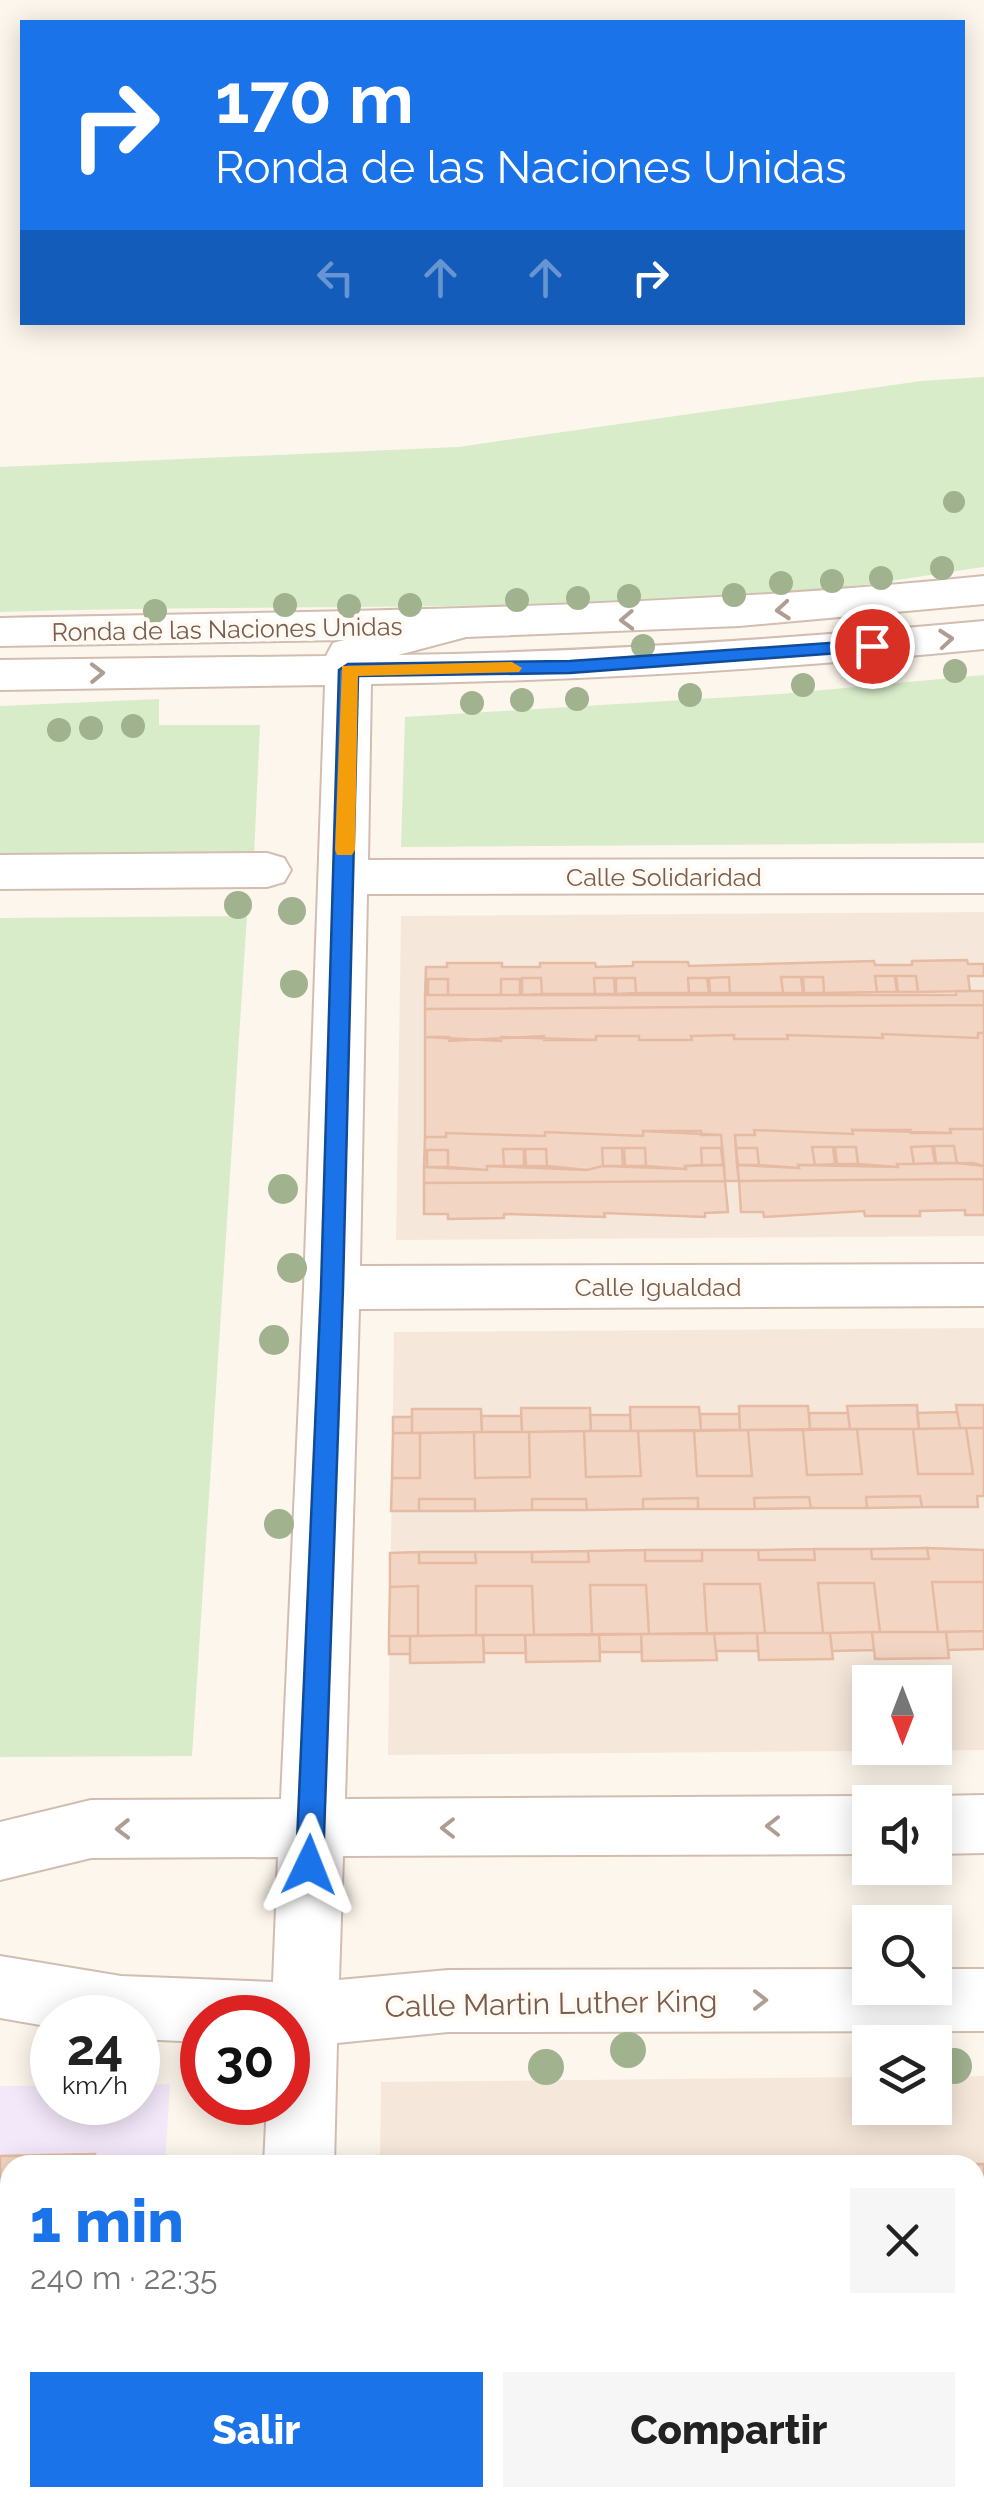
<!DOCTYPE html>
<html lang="es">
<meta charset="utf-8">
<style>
:root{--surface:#fff;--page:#f6f6f6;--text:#222;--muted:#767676;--accent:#1a73e8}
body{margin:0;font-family:Raleway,sans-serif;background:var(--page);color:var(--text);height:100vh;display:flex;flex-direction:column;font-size:38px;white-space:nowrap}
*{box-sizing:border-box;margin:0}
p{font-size:32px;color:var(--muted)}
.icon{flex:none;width:55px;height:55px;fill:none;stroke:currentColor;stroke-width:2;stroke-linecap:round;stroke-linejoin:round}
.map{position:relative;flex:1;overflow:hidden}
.drawer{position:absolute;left:0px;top:2155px;width:985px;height:352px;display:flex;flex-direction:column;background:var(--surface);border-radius:30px 30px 0 0;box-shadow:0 5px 25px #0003}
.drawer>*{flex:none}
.hud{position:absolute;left:20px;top:20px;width:945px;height:305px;border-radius:0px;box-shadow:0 5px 25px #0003;background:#1a73e8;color:#fff;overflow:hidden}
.needle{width:65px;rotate:180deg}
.controls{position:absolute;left:852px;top:1665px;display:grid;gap:20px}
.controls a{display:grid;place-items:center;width:100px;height:100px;border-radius:0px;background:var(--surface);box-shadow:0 5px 25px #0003;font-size:50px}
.speed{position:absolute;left:30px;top:1995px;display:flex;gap:20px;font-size:50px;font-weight:700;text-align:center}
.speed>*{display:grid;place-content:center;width:130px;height:130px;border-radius:50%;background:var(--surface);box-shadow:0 5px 25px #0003;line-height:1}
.speed small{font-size:25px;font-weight:400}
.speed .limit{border:15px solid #d22;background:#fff;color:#111}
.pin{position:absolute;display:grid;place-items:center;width:85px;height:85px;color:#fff;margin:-42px;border:5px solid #fff;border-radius:50%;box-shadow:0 2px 10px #0007}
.me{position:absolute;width:110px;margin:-55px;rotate:2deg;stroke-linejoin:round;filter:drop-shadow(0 0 8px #0008)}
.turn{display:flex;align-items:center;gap:35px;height:210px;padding:0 30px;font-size:45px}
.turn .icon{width:130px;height:130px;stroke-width:2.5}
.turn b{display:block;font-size:70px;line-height:85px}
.lanes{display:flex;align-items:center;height:95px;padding:0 30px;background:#0003;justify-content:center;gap:50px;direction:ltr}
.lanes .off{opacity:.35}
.round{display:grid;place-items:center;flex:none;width:105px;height:105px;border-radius:0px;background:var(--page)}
.headline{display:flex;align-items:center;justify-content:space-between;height:170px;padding:0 30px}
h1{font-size:60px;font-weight:800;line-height:75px;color:var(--accent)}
.button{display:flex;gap:20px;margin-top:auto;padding:20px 30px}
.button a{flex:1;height:115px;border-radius:0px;background:var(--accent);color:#fff;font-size:40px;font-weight:800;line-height:115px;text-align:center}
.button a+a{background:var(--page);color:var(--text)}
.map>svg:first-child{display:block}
.residential{fill:#f5e8da;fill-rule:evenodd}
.education{fill:#f3e8fa}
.green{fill:#d8ecc9}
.building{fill:#f3d5c3;stroke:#e6bba3;stroke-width:2.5}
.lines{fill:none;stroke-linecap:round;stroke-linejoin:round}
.minor-casing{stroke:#d1beb0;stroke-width:4}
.minor{fill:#fff;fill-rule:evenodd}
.tree{fill:#a0b28e}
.oneway{stroke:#af9d94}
.route{fill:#1a73e8;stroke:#114b97;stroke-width:2.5}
.slow{fill:#f59e0b}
.labels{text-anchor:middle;stroke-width:8;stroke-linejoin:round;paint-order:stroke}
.street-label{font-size:25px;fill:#7a5c4d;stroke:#fffaf3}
.near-street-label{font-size:30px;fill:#7a5c4d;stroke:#fffaf3}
</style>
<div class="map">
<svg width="984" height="2506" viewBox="0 0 984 2506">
<rect width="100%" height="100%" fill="#fdf6ec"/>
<path class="residential" d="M984,912V1236L396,1240L401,916Z
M984,1328V1750L388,1755L394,1332ZM870,1682H935V1748H870Z
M984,2076V2506H375V2498H975V2165H380L381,2082L870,2077V2108H935V2077Z"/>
<path class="education" d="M170,2084L165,2165H10V2498H143V2506H0V2086H52V2102H138V2085Z"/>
<path class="green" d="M984,377V567C932,574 879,584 826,589C552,614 275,603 0,612V467L458,447L921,381Z
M984,675V843L401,847L405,717L780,694Z
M159,699V725H260L254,856L0,858V706Z
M247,916L192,1756L0,1757V918Z"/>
<path class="building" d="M967,960L968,964H984V976H968L970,991L918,992L916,976H896L897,992L895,976H875L877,992L824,993L823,977H803V993L801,977H781L783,993H730L729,977L709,978L710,993L707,978H688L689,993H636L635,978H616V994L614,978H594L595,994H542L541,978H522V995L520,979H501V995H448V979H428L425,995L426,967H447V963H502V967H540V963H595L596,967L633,966V962H688L689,966L874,961L875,965H912V961Z
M875,976H895L897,992H877Z
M896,976H916L918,992H898Z
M729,977L730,993H710L709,978Z
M781,977H801L803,993H783Z
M803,977H823L824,993H804Z
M522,978H541L542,994L522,995Z
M594,978H614L615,994H595Z
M616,978H635L636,993L616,994Z
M688,978H707L709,993H689Z
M428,979H448V995H428Z
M501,979H520V995H501Z
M956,991H984V1005L425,1009V995H956Z
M984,1005V1033H978V1038L882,1034L883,1038L787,1035L788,1039H734V1035L691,1036L692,1040H639V1036H596V1040H544V1036L449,1041V1037H425V1009Z
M978,1033H984V1129H950L951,1133L852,1130L853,1134L754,1130L755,1135H735L739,1181H725L721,1135H701V1131H643V1136L545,1132V1136L446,1133V1137H425V1037L501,1041V1037L596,1040V1036H639V1040H692L691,1036L734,1035V1039H788L787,1035L883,1038L882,1034L978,1038Z
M950,1129H984V1166L957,1163L954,1146H934L936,1163L932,1146L911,1147L914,1164H897L898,1167L858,1164L856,1147H835V1164L833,1147H812L815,1165H798L799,1168L759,1165L757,1148H736L737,1165L735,1135H755L754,1130L853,1134L852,1130H911V1133H951Z
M643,1131L721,1135L724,1165L721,1148H701L702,1165L685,1166L686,1169L646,1166L645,1148H624L623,1166L622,1148H602L603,1166L587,1170L547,1166L546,1149H525L524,1166V1149H503L504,1166H487V1170L448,1167V1150H427V1167H424L425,1137H446V1133L545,1136V1132L643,1136Z
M932,1146L935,1163L914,1164L911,1147Z
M934,1146H954L957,1163H936Z
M812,1147H833L835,1164L815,1165Z
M835,1147H856L858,1164H837Z
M602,1148H622L623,1166H603Z
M624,1148H645L646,1166H625Z
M701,1148H721L723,1165H702Z
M736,1148H757L759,1165H738Z
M503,1149H524V1166H504Z
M525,1149H546L547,1166H526Z
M427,1150H448V1167H427Z
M973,1163L984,1166V1179L739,1181L737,1165L799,1168L798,1165L898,1167L897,1164Z
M724,1165L725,1181L424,1183V1167L487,1170V1166L587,1170L603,1166L686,1169L685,1166Z
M984,1179V1215H965V1210L920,1211V1216H865L864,1211L764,1217L763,1212H741L739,1181Z
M725,1181L728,1212L705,1213V1217L604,1213L605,1217L504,1214V1218L448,1219V1214H424V1183Z
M917,1405L919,1429H850L847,1406Z
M956,1405H984V1428H960Z
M739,1406H808L810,1429L740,1430Z
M630,1407H699L701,1430L631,1431Z
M521,1408H590L591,1431L522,1432Z
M412,1409H481L482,1432L412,1433Z
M957,1412L960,1428L919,1429L917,1413Z
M809,1413H848L850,1429H810Z
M700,1414H739L740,1430H701Z
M590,1415H630L631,1431H591Z
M481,1416H521L522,1432H482Z
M393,1417H412V1433H393Z
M966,1428L973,1474H918L913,1429Z
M966,1428H984V1496H977L978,1507H922L920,1496L866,1497L867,1508H811L809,1497L754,1498L755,1509H698V1498L643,1499V1509L587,1510L586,1499H532V1510L475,1511V1499H419V1511H391L392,1478H420V1433L474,1432L475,1478L530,1477L529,1432L584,1431L586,1477L641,1476L638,1431H694L697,1476H752L748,1430H803L807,1475L862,1474L857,1429H913L918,1474H973Z
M857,1429L862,1474L807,1475L803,1430Z
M748,1430L752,1476H697L694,1431Z
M584,1431H638L641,1476L586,1477Z
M474,1432H529L530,1477L475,1478Z
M393,1433H420V1478H392Z
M920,1496L922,1507L867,1508L866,1497Z
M809,1497L811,1508L755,1509L754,1498Z
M698,1498V1509H643V1499Z
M419,1499H475V1511H419Z
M532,1499H586L587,1510H532Z
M927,1548L929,1559H872L871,1549Z
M927,1548L984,1550V1582H932L938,1632H880L874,1583H818L823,1633H765L760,1584H704L707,1634H649L646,1585H590L592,1635H534L532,1586H476V1635L418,1636V1586L390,1587V1553L419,1552V1563H476L475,1552H532V1562H589L588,1551L645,1550V1561H702V1550H758L759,1560H815L814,1549H871L872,1559H929Z
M814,1549L815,1560H759L758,1550Z
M645,1550H702V1561H645Z
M588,1551L589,1562H532V1552Z
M419,1552H475L476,1563H419Z
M932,1582H984V1631L938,1632Z
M818,1583H874L880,1632L823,1633Z
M704,1584H760L765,1633L707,1634Z
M590,1585H646L649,1634L592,1635Z
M418,1586V1636H389L390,1587Z
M476,1586H532L534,1635H476Z
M984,1631V1649L948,1650L946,1632Z
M872,1632L874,1650L832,1651L830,1633Z
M872,1632H946L949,1658L875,1659Z
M714,1633L717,1660L642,1661L641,1634Z
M714,1633H757L758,1651H716Z
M757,1633H830L833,1659L759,1660Z
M599,1634L600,1661L526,1662L525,1635Z
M599,1634H641L642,1652H600Z
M483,1635L484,1662L410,1663V1636Z
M483,1635H525L526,1653H484Z
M389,1636H410V1654H389Z
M95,2154L94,2165H10V2498H67V2506H0V2156Z
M984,2164V2302H975V2165H870Z
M978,2441H984V2506H390V2498H975Z"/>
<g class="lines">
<defs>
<path id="minor" d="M984,576V604L739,626L466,637L398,655C594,652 788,639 984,621V649C780,669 577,681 371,684L368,860L984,859V893L367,894L360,1266L984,1264V1306L359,1309L345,1799L870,1796L887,1802H870V1854L343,1856L339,1980L448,1970L870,1969V1988H935V1969H984V2031L448,2032L337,2043L334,2165H264L267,2102H288V2018H202V2042L138,2039V2018H52V2027L0,2018V1956L121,1976L273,1982L278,1857L91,1858L0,1880V1822L91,1800L281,1799L304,1288L325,685L0,690V660L326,656L333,643L344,640L0,646V618C329,611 657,610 984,576Z
M267,853L284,858L291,870L284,882L267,887L0,889V855Z
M984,1795V1853L935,1854V1802H918L935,1796Z
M252,2498H326V2506H250Z"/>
</defs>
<use href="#minor" class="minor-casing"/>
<use href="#minor" class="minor"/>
</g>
<g class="tree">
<circle cx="954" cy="502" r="11"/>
<circle cx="942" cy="568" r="12"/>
<circle cx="881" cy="578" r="12"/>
<circle cx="832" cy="581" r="12"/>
<circle cx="781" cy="583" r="12"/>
<circle cx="734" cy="595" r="12"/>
<circle cx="629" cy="596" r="12"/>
<circle cx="578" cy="598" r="12"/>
<circle cx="517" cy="600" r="12"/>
<circle cx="285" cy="605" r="12"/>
<circle cx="410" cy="605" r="12"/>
<circle cx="349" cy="606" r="12"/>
<circle cx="155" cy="611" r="12"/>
<circle cx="643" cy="646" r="12"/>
<circle cx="955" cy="671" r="12"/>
<circle cx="803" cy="685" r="12"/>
<circle cx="690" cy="695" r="12"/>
<circle cx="577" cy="699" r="12"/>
<circle cx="522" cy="700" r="12"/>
<circle cx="472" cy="703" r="12"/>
<circle cx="133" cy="726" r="12"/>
<circle cx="91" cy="728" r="12"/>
<circle cx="59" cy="730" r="12"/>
<circle cx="238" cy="905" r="14"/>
<circle cx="292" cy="911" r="14"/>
<circle cx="294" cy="984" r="14"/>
<circle cx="283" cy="1189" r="15"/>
<circle cx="292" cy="1268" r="15"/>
<circle cx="274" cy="1340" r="15"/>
<circle cx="279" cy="1524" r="15"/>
<circle cx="628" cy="2050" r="18"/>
<circle cx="954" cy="2066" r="18"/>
<circle cx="546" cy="2067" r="18"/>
</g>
<defs><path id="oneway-chevron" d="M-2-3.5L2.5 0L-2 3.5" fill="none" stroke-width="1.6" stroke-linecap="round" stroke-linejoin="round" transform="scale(2.5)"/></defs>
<g class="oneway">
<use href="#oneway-chevron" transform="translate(783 610) rotate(175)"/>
<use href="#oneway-chevron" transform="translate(627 620) rotate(178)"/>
<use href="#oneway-chevron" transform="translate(946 639) rotate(-5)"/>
<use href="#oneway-chevron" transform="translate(97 673) rotate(-1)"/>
<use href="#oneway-chevron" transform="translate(773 1826) rotate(180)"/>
<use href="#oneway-chevron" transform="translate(448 1828) rotate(180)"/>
<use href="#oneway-chevron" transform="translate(123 1829) rotate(179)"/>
<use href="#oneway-chevron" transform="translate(760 2000)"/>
</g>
<path class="route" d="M872,640L881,646L879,650L570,673L358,676L343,1288L323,1865L319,1874L309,1877L300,1874L296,1865L321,1288L339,670L348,664L570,661Z"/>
<path class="slow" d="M512,662L522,668L519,672L358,676L355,850L352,855H337L335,850L342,666Z"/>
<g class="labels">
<g class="street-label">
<text transform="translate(227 629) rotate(-1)" y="9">Ronda de las Naciones Unidas</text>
<text x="664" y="886">Calle Solidaridad</text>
<text x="658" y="1296">Calle Igualdad</text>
</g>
<g class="near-street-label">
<text transform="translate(551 2004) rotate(-1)" y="10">Calle Martin Luther King</text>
</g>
</g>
</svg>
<div class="controls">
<a><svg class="needle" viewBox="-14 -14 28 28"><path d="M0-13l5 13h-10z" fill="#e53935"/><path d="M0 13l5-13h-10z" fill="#767676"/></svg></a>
<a><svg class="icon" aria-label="sound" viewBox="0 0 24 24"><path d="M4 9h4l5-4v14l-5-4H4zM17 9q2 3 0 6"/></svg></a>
<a><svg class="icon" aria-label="search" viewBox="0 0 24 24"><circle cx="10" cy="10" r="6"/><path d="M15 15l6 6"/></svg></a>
<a><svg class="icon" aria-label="layers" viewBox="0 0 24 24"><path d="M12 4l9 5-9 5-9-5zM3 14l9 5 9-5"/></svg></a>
</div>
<div class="speed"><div>24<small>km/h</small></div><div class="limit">30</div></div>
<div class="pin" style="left:872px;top:646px;background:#d93025"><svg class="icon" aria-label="arrive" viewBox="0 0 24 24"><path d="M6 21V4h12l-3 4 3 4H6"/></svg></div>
<svg class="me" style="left:309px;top:1865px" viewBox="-20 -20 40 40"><path d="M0-17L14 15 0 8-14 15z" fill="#1a73e8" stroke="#fff" stroke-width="4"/></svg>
<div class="hud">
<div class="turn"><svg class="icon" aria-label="right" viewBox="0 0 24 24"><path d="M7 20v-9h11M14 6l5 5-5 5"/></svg><div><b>170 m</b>Ronda de las Naciones Unidas</div></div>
<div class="lanes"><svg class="icon off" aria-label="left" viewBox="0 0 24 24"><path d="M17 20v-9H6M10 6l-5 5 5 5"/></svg><svg class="icon off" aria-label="ahead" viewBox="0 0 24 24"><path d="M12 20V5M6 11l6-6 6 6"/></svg><svg class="icon off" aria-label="ahead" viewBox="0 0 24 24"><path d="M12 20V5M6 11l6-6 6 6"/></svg><svg class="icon" aria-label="right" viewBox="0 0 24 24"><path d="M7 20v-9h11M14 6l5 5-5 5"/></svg></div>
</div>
<section class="drawer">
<div class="headline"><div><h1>1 min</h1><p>240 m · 22:35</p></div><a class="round"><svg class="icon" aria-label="close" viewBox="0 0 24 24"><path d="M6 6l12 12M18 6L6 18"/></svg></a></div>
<div class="button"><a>Salir</a><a>Compartir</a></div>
</section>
</div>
